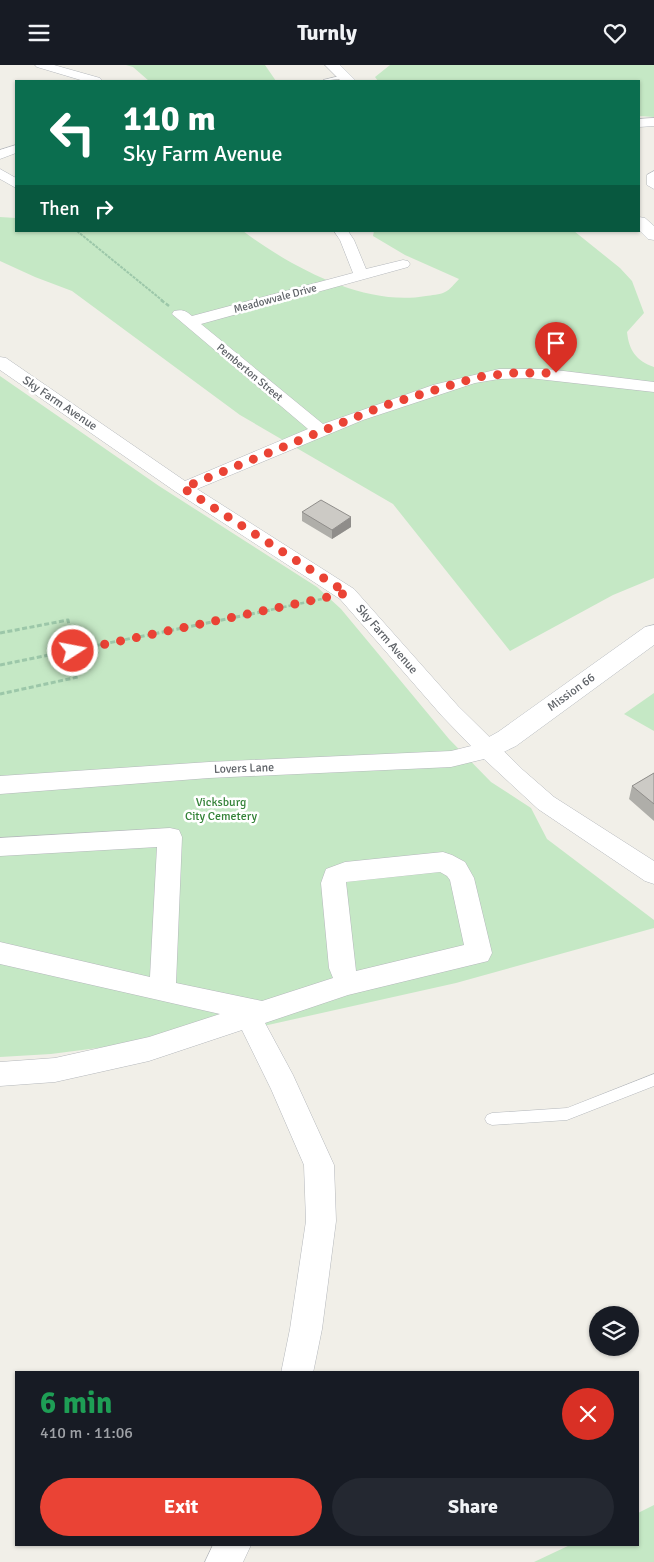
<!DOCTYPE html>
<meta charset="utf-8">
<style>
:root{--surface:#171b24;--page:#242831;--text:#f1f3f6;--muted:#9ea1a6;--accent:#ea4335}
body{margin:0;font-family:Signika,sans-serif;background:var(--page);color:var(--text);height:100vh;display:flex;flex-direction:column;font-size:19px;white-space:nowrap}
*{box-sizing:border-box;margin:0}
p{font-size:16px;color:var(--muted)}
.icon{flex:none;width:28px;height:28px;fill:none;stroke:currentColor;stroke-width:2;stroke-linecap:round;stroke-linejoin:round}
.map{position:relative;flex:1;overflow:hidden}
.panel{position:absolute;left:15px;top:1306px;width:624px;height:175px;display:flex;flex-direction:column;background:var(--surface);border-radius:0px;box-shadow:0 1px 4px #0004}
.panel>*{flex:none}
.banner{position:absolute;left:15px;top:15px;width:625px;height:152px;border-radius:0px;box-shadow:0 1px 4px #0004;background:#0b6e4f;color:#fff;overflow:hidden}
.fabs{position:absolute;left:589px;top:1241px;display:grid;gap:10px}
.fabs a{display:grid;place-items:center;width:50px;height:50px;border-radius:50%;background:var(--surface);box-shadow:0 1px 4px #0004;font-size:25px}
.pin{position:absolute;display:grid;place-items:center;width:42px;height:42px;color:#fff;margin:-51px -21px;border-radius:50% 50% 50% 0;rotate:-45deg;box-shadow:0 0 5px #0007}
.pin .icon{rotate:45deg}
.me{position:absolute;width:55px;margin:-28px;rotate:79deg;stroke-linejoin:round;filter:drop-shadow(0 0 4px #0008)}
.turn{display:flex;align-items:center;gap:18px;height:105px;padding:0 25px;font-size:22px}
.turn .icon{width:65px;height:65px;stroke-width:2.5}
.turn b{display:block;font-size:35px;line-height:42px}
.then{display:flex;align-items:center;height:48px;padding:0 25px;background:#0003;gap:10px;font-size:19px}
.round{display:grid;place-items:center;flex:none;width:52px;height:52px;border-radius:26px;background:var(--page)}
.overview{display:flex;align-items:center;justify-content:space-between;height:85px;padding:0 25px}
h1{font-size:30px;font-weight:700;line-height:38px;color:#1e9e55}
.cta{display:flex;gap:10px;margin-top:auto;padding:10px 25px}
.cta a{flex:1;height:58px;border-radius:30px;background:var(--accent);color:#fff;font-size:20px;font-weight:700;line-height:58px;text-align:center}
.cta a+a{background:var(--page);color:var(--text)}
header{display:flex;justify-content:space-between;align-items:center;height:65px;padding:0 25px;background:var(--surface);font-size:22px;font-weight:700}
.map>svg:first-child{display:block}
.green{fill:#c5e8c5}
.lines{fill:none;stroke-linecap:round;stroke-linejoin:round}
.lane-casing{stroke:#b5b8bc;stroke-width:1}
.street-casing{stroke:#b5b8bc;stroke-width:1}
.secondary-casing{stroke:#b6babf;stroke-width:1}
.path-far2{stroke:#9cc7a9;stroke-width:2;stroke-dasharray:3 1;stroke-linecap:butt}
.path-far1{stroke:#9cc7a9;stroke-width:2.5;stroke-dasharray:4 2;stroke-linecap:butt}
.path{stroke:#9cc7a9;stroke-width:3;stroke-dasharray:5 2.5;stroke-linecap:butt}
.lane{fill:#fff;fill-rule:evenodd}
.street{fill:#fff;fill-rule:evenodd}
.secondary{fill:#fff;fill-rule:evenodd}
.wall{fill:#afaea9}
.shaded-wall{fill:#8f8d8a}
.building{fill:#cccac5;stroke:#8f8d8a}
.route{stroke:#ea4335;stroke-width:9;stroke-dasharray:0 16.2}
.labels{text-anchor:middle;stroke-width:5;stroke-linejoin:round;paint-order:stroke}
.far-street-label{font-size:11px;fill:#5f6368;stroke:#fff}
.street-label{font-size:12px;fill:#5f6368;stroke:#fff}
.park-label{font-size:12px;fill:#348238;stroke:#fff}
</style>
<header><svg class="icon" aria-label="menu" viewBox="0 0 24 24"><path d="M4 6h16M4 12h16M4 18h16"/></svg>Turnly<svg class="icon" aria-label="heart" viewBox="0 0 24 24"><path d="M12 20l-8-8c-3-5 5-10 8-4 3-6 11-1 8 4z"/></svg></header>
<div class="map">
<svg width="654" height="1497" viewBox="0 0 654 1497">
<rect width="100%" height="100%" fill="#f1efe8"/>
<path class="green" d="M126,0H265L276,16H149L133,2Z
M390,0H654V52L639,51V16H378L375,12Z
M0,152L16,153V166H243C291,202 365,242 426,231C431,230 440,230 445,227C450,225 455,218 459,214L405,190L373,171L374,166H574L620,203L632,216L644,248L627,267C629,285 636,296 654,302V513L613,530L510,586L393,439L240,350L72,226L35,212L0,196Z
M0,311L159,421L317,522L341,544L449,674L491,717L531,743L547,774L654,855V863L456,918L259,962L51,989L0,992Z
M654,628V666L624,649Z
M654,1440V1497H534L570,1480H638V1448Z"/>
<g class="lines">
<defs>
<path id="lane" d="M344,10L346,13L322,16L323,15Z
M654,1009V1021L567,1055L492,1060L487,1058L485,1054L487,1050L492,1048L567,1043Z"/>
<path id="street" d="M35,0H54L100,13L102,16H84L37,2Z
M654,53V61L639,62V54Z
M16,80V88L0,94V85Z
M0,104L16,113V123L0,114Z
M654,106V124L647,120V110Z
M334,166H348L354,175L366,204L403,195L408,196L410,199L408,202L201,259L323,359L433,320L499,304H547L654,317V327L529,313L499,314L475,318L363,355L197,424L354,524L458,641L523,705L554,732L654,796V819L645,816L538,744L484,694L451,702L209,713L0,729V711L209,697L451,686L471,681L442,651L340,534L176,427L0,305V292L6,293L185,416L308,364L172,249L174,246C183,244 186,246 192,251L353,208L340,175Z
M170,763L179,765L182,772L176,918L262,936L333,913L329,903L321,818L326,804L345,797L443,787L452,790L465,797L474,813L492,888L488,896L348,930L265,958L293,1010L334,1100L336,1156L322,1264L313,1308H281L290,1264L306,1156L304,1100L271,1024L242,965L149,996L55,1017L0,1021V997L55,993L149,972L220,949L0,899V877L150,912L157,782L0,791V773ZM440,807L447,811L450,815L464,880L356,906L346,817Z
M213,1480H251L243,1497H205Z"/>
<path id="secondary" d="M325,0H340L356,16H341Z
M639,152L645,153L654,161V175L648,174L639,165Z
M654,560V580L516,681L487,695L478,692L474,685L478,678L498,667L645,562Z"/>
</defs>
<use href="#lane" class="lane-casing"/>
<use href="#street" class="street-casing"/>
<use href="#secondary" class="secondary-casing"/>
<path class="path-far2" d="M77,166L163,236"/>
<path class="path-far1" d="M161,235L169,241
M265,546L322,534"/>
<path class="path" d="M0,568L68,555L78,612L0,629
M0,600L271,545"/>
<use href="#lane" class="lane"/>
<use href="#street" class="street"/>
<use href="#secondary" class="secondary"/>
</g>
<path class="wall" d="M302,447L351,452V462L332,474L302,456Z
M654,708V756L629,734L632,721Z"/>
<path class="shaded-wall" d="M351,452V462L332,474V465Z"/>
<path class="building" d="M321,435L351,452L332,465L302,447Z
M654,708V739L632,721Z"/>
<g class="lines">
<path class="route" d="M73,586L347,528L183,423L383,341L438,324L478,312L511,308H556"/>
</g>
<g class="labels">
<g class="far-street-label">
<text transform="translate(275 233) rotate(-15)" y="4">Meadowvale Drive</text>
<text transform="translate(250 307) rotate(40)" y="4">Pemberton Street</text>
</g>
<g class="street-label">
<text transform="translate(60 338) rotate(34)" y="4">Sky Farm Avenue</text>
<text transform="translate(387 574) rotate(49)" y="4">Sky Farm Avenue</text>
<text transform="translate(571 627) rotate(-36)" y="4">Mission 66</text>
<text transform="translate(244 703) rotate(-2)" y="4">Lovers Lane</text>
</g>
<g class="park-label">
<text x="221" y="741">Vicksburg<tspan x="221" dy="14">City Cemetery</tspan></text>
</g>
</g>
</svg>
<div class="fabs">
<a><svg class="icon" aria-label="layers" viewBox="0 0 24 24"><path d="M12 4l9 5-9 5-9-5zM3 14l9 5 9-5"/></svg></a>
</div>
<div class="pin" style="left:556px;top:308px;background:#d93025"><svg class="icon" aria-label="arrive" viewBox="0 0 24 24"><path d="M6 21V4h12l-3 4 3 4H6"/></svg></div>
<svg class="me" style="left:73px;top:586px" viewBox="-20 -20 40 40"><circle r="17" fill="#ea4335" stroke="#fff" stroke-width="3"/><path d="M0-11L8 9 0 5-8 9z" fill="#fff"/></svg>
<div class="banner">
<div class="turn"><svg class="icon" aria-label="left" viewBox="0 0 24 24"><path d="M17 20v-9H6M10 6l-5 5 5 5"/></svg><div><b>110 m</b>Sky Farm Avenue</div></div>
<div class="then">Then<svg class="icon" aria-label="right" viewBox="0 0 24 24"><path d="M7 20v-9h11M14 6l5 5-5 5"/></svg></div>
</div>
<section class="panel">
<div class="overview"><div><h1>6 min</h1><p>410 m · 11:06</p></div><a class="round" style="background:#d93025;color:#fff"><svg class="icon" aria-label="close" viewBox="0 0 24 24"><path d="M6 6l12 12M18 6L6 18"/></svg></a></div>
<div class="cta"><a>Exit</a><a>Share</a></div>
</section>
</div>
